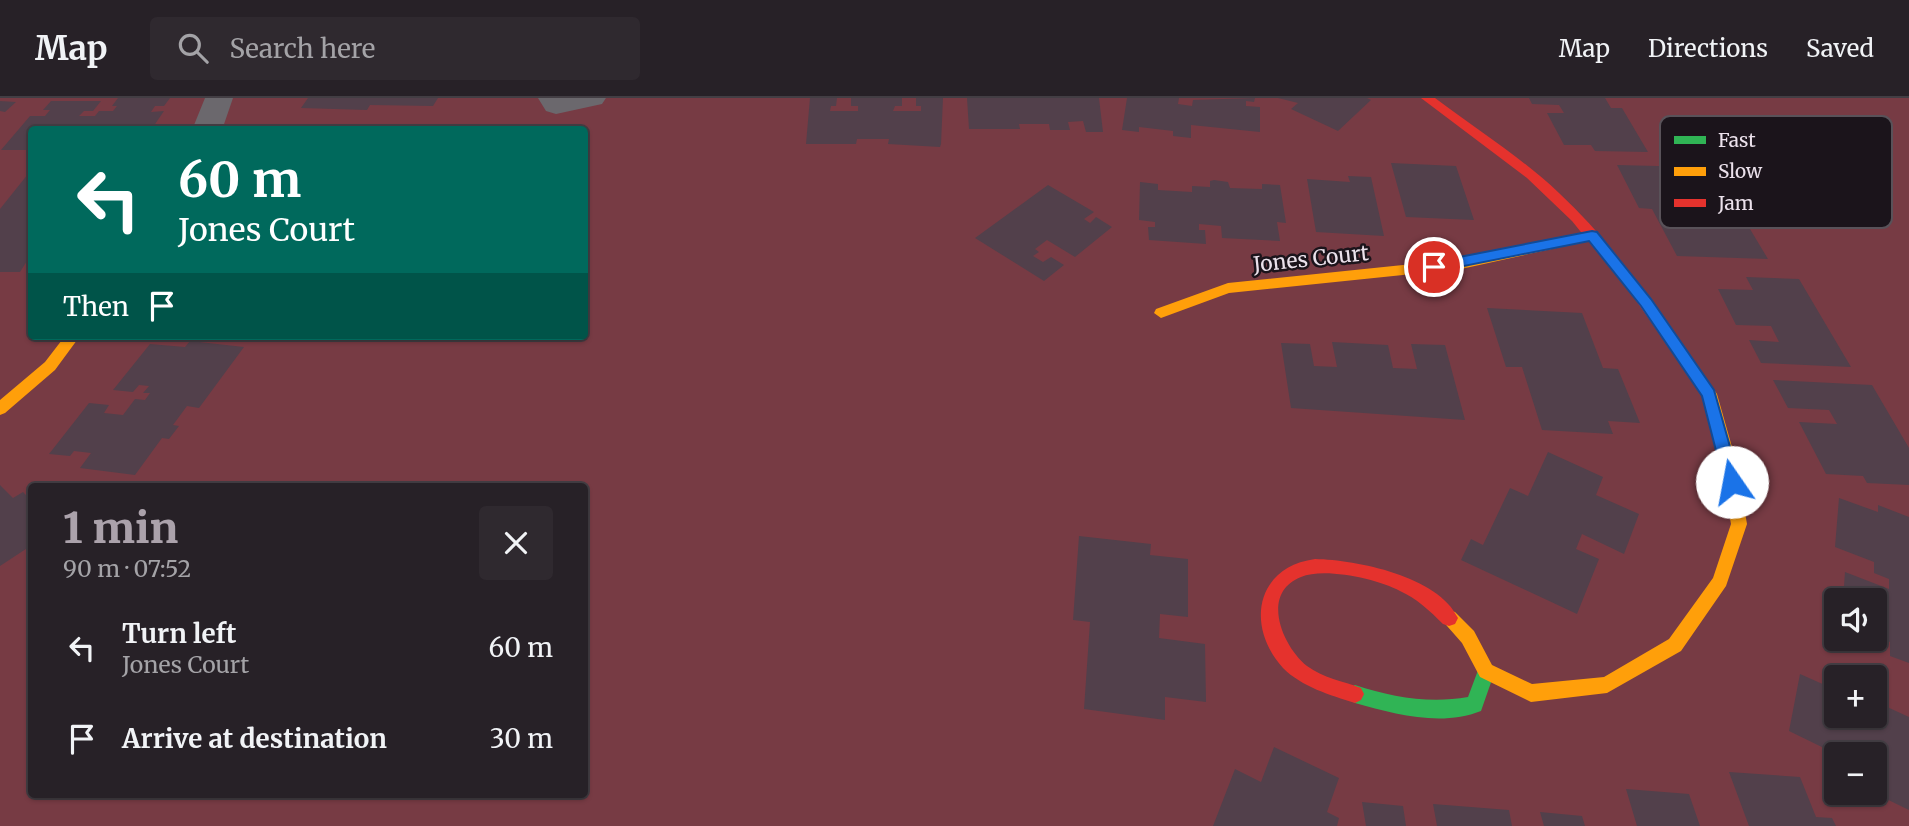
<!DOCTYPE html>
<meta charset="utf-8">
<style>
:root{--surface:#272127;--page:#2f292f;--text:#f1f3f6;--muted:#a4a3a7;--line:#433e44;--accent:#aba2ab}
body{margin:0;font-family:Merriweather,serif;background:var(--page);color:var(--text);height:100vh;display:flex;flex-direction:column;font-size:26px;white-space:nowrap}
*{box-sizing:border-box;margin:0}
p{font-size:23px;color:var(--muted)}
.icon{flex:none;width:38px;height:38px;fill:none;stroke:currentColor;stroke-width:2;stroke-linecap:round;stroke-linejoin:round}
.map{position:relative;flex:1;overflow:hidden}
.details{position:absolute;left:28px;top:385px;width:560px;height:315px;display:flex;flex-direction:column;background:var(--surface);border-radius:7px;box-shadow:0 2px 5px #0004,0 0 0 2px var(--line)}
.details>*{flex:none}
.hud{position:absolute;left:28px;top:28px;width:560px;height:214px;border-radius:7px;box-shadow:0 2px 5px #0004,0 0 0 2px var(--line);background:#00695c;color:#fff;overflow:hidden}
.controls{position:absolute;left:1824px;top:490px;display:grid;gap:14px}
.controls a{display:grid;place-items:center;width:63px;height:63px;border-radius:7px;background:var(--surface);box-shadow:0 2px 5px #0004,0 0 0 2px var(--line);font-size:35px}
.pin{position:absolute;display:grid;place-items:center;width:60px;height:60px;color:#fff;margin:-30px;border:4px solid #fff;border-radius:50%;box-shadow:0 2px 7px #0007}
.me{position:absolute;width:77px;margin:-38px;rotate:348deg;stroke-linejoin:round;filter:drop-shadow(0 0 5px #0008)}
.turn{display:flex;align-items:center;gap:24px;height:147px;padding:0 35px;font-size:32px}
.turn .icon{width:91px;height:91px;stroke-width:2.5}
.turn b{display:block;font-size:49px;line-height:60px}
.then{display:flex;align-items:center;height:66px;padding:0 35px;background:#0003;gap:14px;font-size:26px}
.round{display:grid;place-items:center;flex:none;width:74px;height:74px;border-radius:7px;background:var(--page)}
.head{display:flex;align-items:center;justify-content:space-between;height:119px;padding:0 35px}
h1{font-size:42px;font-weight:800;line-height:52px;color:var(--accent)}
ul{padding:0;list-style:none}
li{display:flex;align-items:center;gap:21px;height:91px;padding:0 35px}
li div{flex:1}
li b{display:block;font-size:26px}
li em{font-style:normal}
header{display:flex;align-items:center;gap:42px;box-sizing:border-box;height:98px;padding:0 35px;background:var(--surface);border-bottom:2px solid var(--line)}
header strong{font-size:33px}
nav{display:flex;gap:38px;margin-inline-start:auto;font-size:24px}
.search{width:490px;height:63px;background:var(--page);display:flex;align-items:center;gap:18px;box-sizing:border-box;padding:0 24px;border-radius:7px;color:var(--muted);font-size:26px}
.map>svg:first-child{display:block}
.green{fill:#773b44;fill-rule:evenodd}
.building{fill:#52404b}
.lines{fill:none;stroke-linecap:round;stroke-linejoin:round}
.street{fill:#6b686d;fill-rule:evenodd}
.fast{fill:#30b455;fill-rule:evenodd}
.slow{fill:#ff9f0a;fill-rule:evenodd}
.jam{fill:#e5322d;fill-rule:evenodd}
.route{fill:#1a73e8;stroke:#114b97;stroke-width:2}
.labels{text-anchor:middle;stroke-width:5;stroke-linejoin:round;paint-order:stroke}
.street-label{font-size:21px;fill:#ebe1eb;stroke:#1b141b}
.key{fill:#1b141b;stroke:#595259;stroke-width:2}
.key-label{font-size:19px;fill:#ebe1eb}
</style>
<header>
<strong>Map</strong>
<div class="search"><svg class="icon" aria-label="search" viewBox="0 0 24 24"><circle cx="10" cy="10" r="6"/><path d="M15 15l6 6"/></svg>Search here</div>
<nav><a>Map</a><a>Directions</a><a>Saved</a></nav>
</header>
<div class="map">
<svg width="1909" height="728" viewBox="0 0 1909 728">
<rect width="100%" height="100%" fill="#342c34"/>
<path class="green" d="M0,0H1909V728H0ZM32,32H584V238H32ZM32,388H584V696H32ZM1836,502H1874V541H1836ZM1836,579H1874V618H1836ZM1836,656H1874V695H1836Z"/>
<path class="building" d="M118,0H170L164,8H155L151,14L164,13L151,32H32V52H1L30,18H45L50,12H43L51,3H101L93,13H84L79,18H95L99,13H113L117,8H112Z
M308,0H438L433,8L370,7L367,12L301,10Z
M810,0H837L836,8H831L830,13H858V8H851V0H902V8H895L893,13H921V8H916V0H943L941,46L940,49L888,46L889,41H857L856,46H806Z
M967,0H1099L1103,34H1086L1083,23L1068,24L1070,32H1050L1049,26H1019L1020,31H969Z
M1127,0H1179L1178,6L1192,8L1193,2L1255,0L1254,4L1246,3V8L1260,9V34L1191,27V40L1173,38V33L1139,29V34L1122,32Z
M1278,0H1367L1371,2L1338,33L1291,11L1298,5Z
M1529,0H1605L1611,10H1622L1648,54L1595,53L1591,47H1564L1547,15H1564L1559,7L1532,6Z
M0,3L16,4L5,14L0,13Z
M1391,65L1456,68L1474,122L1406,119Z
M1617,67L1697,69L1721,111H1738L1768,161L1677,158L1652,111L1639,110Z
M28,76H32V164L27,163L20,174H0V111Z
M1348,78L1371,79L1384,138L1316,134L1307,81L1350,84Z
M1214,82L1228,84L1230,90L1262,91V86L1280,87L1286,125L1277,124L1280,143L1222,140L1221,128L1199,126V132H1205L1206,146L1149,142L1148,129H1155V124L1139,122L1140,84L1158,86V92L1192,94V88L1210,89V83Z
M1048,87L1094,114L1084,121L1090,125L1096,119L1112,129L1075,159L1047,142L1035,151L1039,154L1033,158L1043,164L1051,159L1064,167L1044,183L975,140Z
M1746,179L1799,181L1851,269L1761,265L1749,242L1779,244L1771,228L1736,227L1718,191L1753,192Z
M1487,210L1582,215L1603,270L1618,271L1640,325L1608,323L1613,336L1542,332L1522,269H1506Z
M190,243L244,249L199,310L187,308L173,327L179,328L169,341L162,340L135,377L80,370L91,355L74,353L70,358L49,356L89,305L109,307L104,315L123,317L135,301L145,302L150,295H143L149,288L139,287L133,294L113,292L150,246L185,249Z
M1332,244L1388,247L1393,270L1417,271L1411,246L1445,247L1465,322L1291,310L1281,245L1310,246L1314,268L1337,269Z
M1773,282L1872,287L1909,350V387L1867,385L1863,378L1826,376L1799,324L1837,326L1829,312L1788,310Z
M1548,354L1603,379L1596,397L1639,416L1624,456L1582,436L1576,451L1599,461L1577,516L1461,462L1471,441L1483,447L1510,390L1528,398Z
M0,387L13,400L23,394L32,403V447L0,468Z
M1839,400L1878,414V407L1909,419V565L1890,558V544L1874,538V502H1843L1845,474L1889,491V481L1874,475V464L1835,449Z
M1079,438L1151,446L1150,457L1188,461V519L1160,516L1159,540L1205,546L1206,604L1165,599V622L1084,611L1090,524L1073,522Z
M1800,576L1836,592V618H1874V603L1909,619V712L1874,695V656H1836V676L1826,671L1830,653L1789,633Z
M1274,649L1339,680L1327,714L1339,720L1337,728H1213L1235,671L1261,684Z
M1729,674L1800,679L1816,719L1832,720L1836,728H1749Z
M1626,691L1689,696L1700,728H1637Z
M1362,704L1403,708L1406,728H1366Z
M1433,706L1509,712L1512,728H1437Z
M1540,714L1582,718L1585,728H1544Z"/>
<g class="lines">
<path class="street" d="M205,0H233L222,32H192Z
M538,0H606L602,6L556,16L546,13Z"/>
<path class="fast" d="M1486,565L1492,567L1495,573L1481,613C1441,629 1394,616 1355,605L1349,602L1346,596L1349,590L1355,587C1392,599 1429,606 1468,599L1480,567Z"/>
<path class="slow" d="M1592,133L1599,138L1597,141L1461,171L1229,195L1161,220L1154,215L1156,211L1228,185L1461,161Z
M65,238H80L55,272L5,315L0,317V302L45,264Z
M1692,265L1697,267L1717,296L1736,363L1747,426L1726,488L1681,553L1607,595L1531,604L1480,579L1462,545L1440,520L1443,514L1449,512L1455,514L1474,533L1492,567L1532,586L1604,579L1669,541L1713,480L1731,426L1720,363L1702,297L1685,271Z"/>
<path class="jam" d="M1421,0H1435C1476,31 1521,59 1559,95C1613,145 1655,207 1697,267L1699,271L1697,275H1687L1632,197L1572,123L1527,80Z
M1315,461C1357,462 1438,478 1458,520L1455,526L1449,528L1443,526C1430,513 1416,500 1400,493C1378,481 1324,469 1301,479C1260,495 1282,548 1307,568C1323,580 1343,583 1361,590L1364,596L1361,602L1355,605C1330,597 1302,589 1283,570C1245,528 1256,469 1315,461Z"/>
</g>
<path class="route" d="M1592,133L1597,134L1651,201L1714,292L1740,384L1738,389H1726L1724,384L1702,298L1641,208L1589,143L1434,174L1427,169L1434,164Z"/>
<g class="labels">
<g class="street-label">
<text transform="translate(1311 161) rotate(-6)" y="7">Jones Court</text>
</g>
</g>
<rect x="1660" y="18" width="232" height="112" rx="10" class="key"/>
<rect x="1674" y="38" width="32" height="8" fill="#30b455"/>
<rect x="1674" y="69" width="32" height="9" fill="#ff9f0a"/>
<rect x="1674" y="101" width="32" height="8" fill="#e5322d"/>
<g class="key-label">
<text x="1718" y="49">Fast</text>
<text x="1718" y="80">Slow</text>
<text x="1718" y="112">Jam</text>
</g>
</svg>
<div class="controls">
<a><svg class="icon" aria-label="sound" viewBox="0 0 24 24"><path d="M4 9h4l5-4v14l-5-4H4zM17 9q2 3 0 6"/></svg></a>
<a>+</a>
<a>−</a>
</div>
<div class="pin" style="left:1434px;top:169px;background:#d93025"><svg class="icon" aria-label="arrive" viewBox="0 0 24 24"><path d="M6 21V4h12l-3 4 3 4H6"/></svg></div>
<svg class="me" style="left:1732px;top:384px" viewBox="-20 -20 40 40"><circle r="19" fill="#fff"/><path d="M0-13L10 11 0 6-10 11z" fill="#1a73e8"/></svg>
<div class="hud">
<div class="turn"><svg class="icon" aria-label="left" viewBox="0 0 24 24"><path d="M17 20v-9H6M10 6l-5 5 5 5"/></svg><div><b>60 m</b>Jones Court</div></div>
<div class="then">Then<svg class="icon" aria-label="arrive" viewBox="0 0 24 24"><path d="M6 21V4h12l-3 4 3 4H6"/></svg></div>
</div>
<section class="details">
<div class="head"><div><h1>1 min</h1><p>90 m · 07:52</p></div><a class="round"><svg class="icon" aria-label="close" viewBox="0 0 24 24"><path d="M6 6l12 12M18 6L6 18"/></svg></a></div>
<ul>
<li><svg class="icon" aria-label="left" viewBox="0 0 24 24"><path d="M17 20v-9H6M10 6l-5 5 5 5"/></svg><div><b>Turn left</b><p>Jones Court</p></div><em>60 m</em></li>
<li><svg class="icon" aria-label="arrive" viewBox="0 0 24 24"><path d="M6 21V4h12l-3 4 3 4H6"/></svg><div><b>Arrive at destination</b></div><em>30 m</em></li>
</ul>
</section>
</div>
